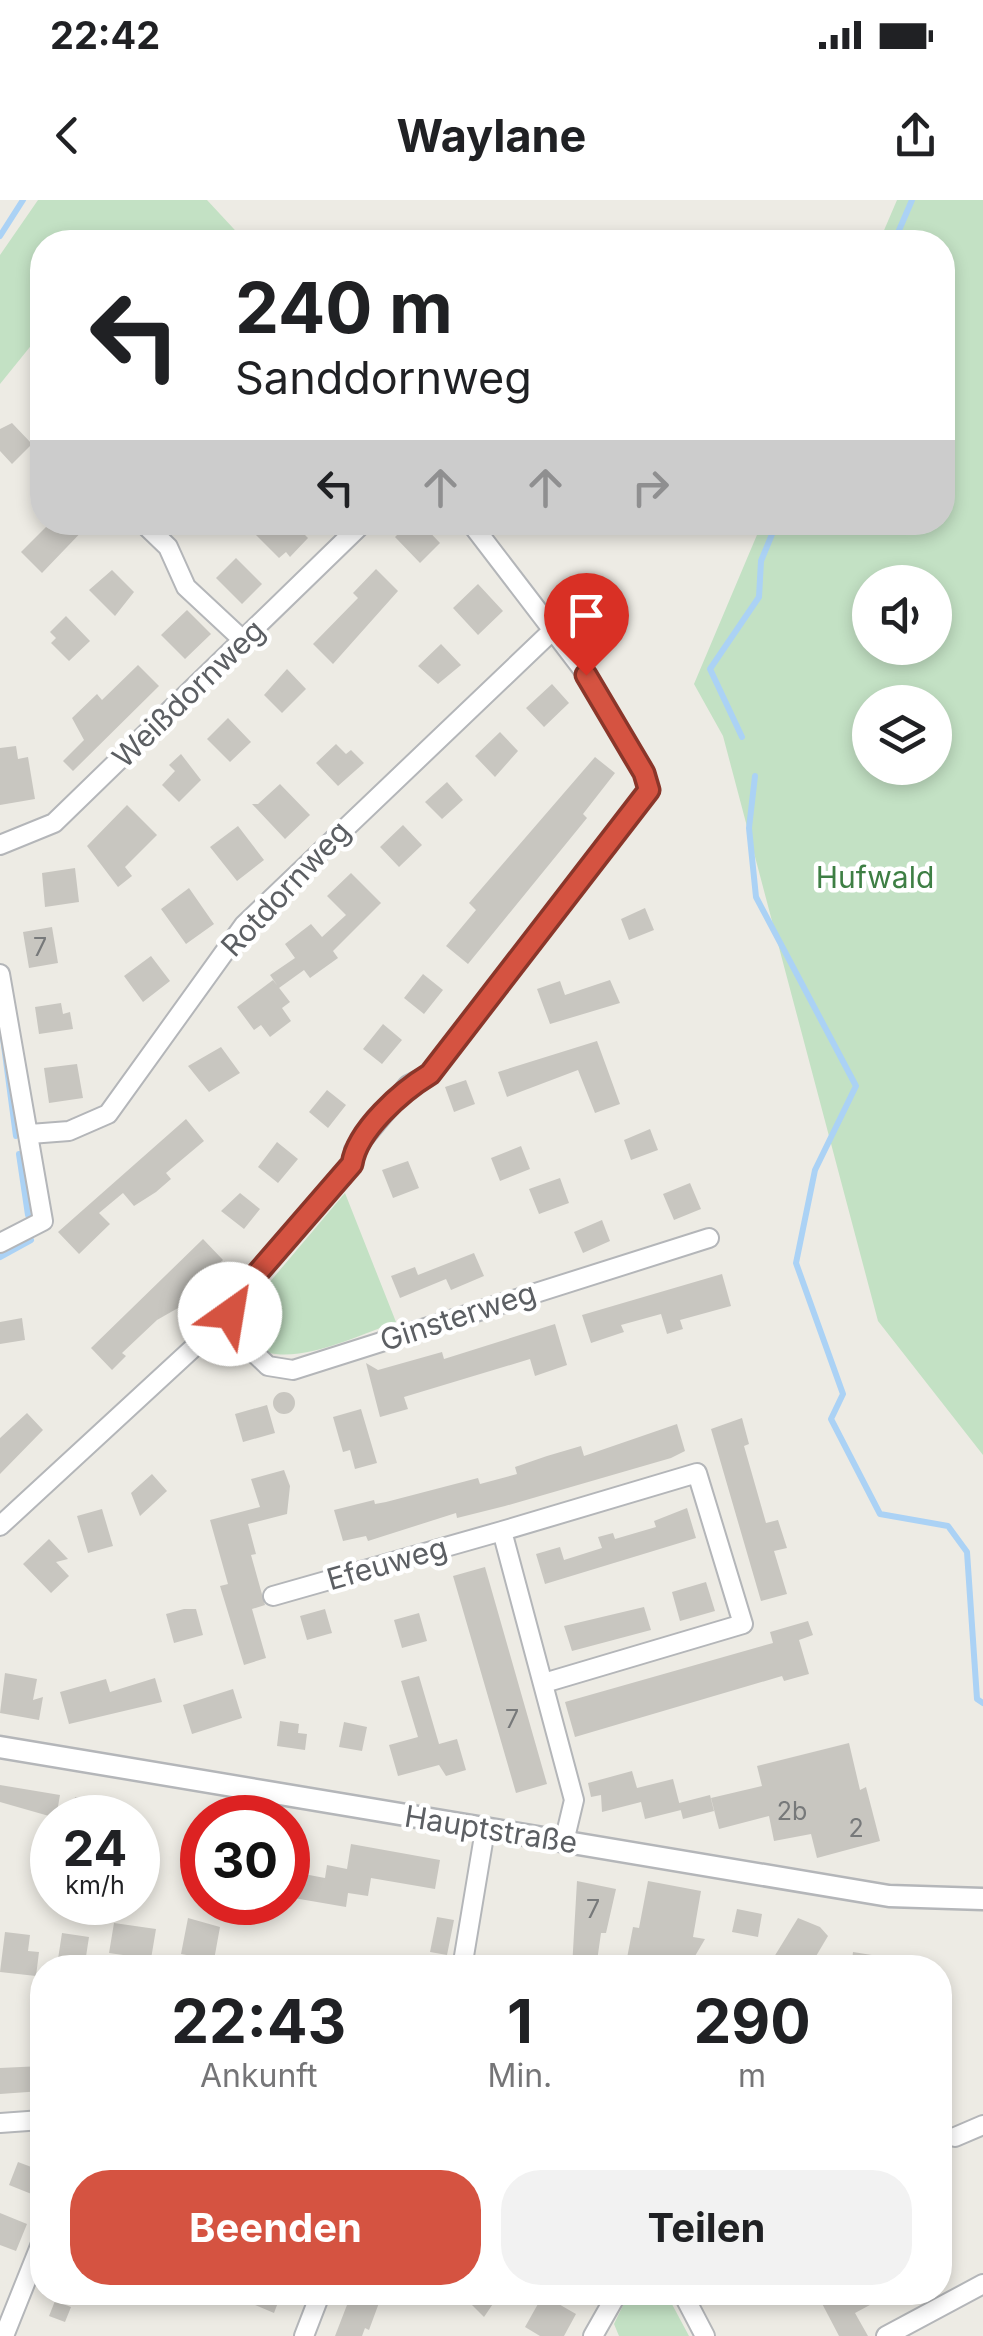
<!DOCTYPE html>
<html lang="de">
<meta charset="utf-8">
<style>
:root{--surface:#fff;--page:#f2f2f2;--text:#202124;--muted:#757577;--accent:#d55341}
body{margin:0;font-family:Inter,sans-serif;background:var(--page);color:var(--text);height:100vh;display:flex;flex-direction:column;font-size:38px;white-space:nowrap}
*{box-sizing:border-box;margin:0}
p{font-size:32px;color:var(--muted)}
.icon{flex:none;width:55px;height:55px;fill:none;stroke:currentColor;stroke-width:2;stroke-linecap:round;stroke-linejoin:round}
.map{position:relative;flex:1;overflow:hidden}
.side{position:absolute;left:30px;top:1755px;width:922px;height:350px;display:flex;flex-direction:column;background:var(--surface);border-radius:40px;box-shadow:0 5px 15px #0003}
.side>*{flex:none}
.guide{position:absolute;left:30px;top:30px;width:925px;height:305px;border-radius:40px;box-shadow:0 5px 15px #0003;background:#fff;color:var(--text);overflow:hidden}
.tools{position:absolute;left:852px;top:365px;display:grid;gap:20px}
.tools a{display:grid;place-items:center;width:100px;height:100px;border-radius:50%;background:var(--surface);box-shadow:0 5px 15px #0003;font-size:50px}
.speed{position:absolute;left:30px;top:1595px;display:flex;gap:20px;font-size:50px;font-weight:700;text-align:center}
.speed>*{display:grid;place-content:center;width:130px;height:130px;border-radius:50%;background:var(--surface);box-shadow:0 5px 15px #0003;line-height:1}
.speed small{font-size:25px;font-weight:400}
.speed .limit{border:15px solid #d22;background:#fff;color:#111}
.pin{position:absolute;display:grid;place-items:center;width:85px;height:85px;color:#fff;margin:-102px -42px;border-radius:50% 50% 50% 0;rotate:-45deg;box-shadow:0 0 10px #0007}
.pin .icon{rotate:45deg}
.me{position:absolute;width:110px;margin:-55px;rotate:32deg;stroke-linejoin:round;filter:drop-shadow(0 0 8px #0008)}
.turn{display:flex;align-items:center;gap:35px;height:210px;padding:0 40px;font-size:45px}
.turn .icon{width:130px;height:130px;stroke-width:2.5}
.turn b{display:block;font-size:70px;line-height:85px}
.lanes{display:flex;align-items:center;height:95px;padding:0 40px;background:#0003;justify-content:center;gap:50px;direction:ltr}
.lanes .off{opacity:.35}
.eta{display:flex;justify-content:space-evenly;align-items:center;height:170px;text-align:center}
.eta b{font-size:60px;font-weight:700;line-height:70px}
.cta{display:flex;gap:20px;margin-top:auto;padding:20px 40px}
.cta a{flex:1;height:115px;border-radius:40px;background:var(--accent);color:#fff;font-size:40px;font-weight:700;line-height:115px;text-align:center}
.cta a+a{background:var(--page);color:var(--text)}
.status{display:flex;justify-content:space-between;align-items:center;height:70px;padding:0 50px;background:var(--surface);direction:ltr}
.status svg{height:28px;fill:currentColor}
header{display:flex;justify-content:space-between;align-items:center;height:130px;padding:0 40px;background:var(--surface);font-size:45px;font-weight:700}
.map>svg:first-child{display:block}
.green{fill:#c3e1c4;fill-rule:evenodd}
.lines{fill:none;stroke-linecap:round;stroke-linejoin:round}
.stream{stroke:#abd2f5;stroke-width:6}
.building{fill:#c8c6c0}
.minor-casing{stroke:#b4b6b9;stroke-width:22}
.tertiary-casing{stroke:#b4b6b9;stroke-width:25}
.minor{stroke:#fff;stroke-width:18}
.tertiary{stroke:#fff;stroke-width:20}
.route-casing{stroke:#8a362a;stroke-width:25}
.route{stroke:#d55341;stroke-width:18}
.labels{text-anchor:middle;stroke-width:9;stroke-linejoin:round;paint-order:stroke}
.number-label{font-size:25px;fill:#77797a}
.street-label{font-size:30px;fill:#5c5f63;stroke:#fff}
.park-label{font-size:30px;fill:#3e7f44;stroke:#fff}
</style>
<div class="status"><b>22:42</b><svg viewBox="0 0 49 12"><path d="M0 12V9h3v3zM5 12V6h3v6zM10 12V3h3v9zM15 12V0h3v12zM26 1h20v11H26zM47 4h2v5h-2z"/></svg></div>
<header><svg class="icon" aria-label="back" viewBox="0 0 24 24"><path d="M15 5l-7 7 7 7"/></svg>Waylane<svg class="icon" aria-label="share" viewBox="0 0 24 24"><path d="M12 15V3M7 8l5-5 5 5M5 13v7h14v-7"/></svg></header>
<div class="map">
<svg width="983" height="2136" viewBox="0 0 983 2136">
<rect width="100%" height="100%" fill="#edebe4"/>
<path class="green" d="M38,0H207L246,42H42V132L0,184V55Z
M897,0H983V1255L878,1121L723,536L694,484L762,323L942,322V42H879ZM935,382V448H870V382ZM935,502V568H870V502Z
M345,993L396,1122C355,1136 249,1191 241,1116Z
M629,2093H666L689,2136H619L614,2124Z"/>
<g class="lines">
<path class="stream" d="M0,36L23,0
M894,42L912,0
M742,537L710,469L759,397L761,361L777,322
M755,576L749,628L756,697L856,886L815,970L796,1063L843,1194L831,1219L880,1314L948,1326L967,1352L977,1499L983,1503
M3,838L16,936
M19,954L28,1015
M0,1057L31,1040"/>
</g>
<path class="building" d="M12,223L32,244L12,264L0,251V229Z
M51,322H91L42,373L21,352Z
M284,322H316L304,334L308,338L290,357L286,352L279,358L255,334L266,324L274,332Z
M410,322H420L440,343L420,363L395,337Z
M236,358L262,384L242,404L216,378Z
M376,369L398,391L333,464L313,444L358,398L353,393Z
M112,370L134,392L115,416L89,390Z
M478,384L503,411L478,435L453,408Z
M187,410L211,434L185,459L161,435Z
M66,416L90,441L69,461L51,443L56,438L50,432Z
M441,444L461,465L438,484L418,466Z
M138,465L159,486L73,571L63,561L84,540L72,518L97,494L102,500Z
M287,469L306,489L282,513L264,495Z
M552,484L569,503L544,527L526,508Z
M228,518L251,542L230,562L207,539Z
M500,532L518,551L495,577L475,556Z
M336,544L346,554L351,550L364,563L338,586L316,563Z
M16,546L18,559L28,557L35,599L0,605V548Z
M181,554L201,580L179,602L162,585L175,571L169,565Z
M595,557L615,573L583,614L587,618L468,764L446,746L476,710L469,703Z
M447,582L463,600L442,619L425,602Z
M280,584L310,615L285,639L252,604H258Z
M127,605L157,635L125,667L132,676L118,687L87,646Z
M403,625L422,645L399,667L380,647Z
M238,626L264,660L237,681L210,647Z
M75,668L79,702L45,707L42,673Z
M351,673L381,703L333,751L338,758L310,778L304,770L279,788L270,775L295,758L285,744L311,724L322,737L346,715L327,696Z
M189,688L214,724L186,744L161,709Z
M645,708L654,730L629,740L621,719Z
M52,727L58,763L29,768L23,732Z
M151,756L170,781L143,802L124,776Z
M423,774L443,790L424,814L404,798Z
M273,780L290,802L282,808L291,821L270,837L261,825L254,830L237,807Z
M610,780L620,803L550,824L537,789L560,781L565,795Z
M61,803L63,814L70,812L73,829L39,834L35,807Z
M383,824L402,840L382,864L363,849Z
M597,841L620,904L595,913L578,870L507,897L498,872Z
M221,847L240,873L209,892L188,866Z
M77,864L83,898L49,903L44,868Z
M466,880L475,904L454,912L445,887Z
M327,890L346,905L328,928L309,912Z
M186,919L204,941L166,973L171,979L156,992L134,1006L123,993L99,1013L110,1024L79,1054L58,1032Z
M650,929L658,950L631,960L624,940Z
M277,942L298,959L278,983L258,967Z
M521,946L530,969L500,981L491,958Z
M408,961L419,988L393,998L382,970Z
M560,978L569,1003L539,1014L529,989Z
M690,983L701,1009L674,1020L663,994Z
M240,993L260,1009L244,1029L221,1011Z
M602,1020L610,1041L583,1053L574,1032Z
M203,1039L223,1060L181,1099L185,1104L157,1120L122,1153L126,1156L112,1170L91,1148Z
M474,1053L484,1076L451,1090L446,1079L400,1098L391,1076L415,1067L418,1075Z
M722,1074L731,1106L680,1120L683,1129L667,1134L661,1114L621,1125L624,1132L591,1143L582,1115Z
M22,1118L25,1140L0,1144V1122Z
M555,1124L567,1165L535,1176L530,1159L404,1197L408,1209L380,1217L366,1163L378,1170L442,1152L444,1159Z
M273 1203a11 11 0 1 1 22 0a11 11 0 1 1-22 0Z
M267,1205L275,1233L243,1242L235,1214Z
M361,1209L377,1263L355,1269L350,1250L343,1252L333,1217Z
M27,1213L43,1230L0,1274V1238Z
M742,1218L749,1244L744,1246L766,1323L778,1320L787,1348L774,1351L787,1394L761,1401L711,1229Z
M677,1224L685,1251L671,1258L505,1306L457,1318L456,1313L368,1341L366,1336L343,1341L334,1310L374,1300L375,1304L386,1302L478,1278L480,1284L517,1274L515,1267L547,1256L581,1246L584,1256Z
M284,1270L290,1286L287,1314L248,1324L256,1354L251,1355L265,1405L252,1409L266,1458L244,1465L220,1386L228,1384L210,1320L260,1307L251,1279Z
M152,1274L167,1291L140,1316L131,1293Z
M687,1308L696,1338L545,1384L536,1354L560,1347L564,1360L602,1348L598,1337L613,1333L615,1339L656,1327L654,1321Z
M102,1309L113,1346L88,1353L77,1316Z
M49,1339L68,1359L56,1362L69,1376L51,1393L23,1364Z
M485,1367L547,1584L516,1593L453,1376Z
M706,1382L715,1411L680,1421L672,1392Z
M644,1407L651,1430L572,1451L564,1426Z
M184,1409H196L203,1435L174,1443L166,1414Z
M325,1409L332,1433L307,1440L300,1416Z
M419,1413L427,1441L402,1448L394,1420Z
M808,1421L813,1435L799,1440L809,1474L784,1481L782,1476L575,1537L565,1502L773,1443L770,1432Z
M5,1473L37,1479L33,1500L43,1497L39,1520L0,1513Z
M419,1476L439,1544L457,1539L466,1570L446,1576L439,1565L398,1576L389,1545L418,1537L401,1481Z
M155,1478L162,1502L69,1524L60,1492L106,1479L110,1492Z
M233,1489L242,1518L192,1534L183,1505Z
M280,1521L299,1524L298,1533L307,1534L305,1550L277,1546Z
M344,1522L367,1527L362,1551L339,1547Z
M849,1543L860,1590L866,1587L880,1641L817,1658L811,1634L774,1641L769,1616L719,1629L711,1598L762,1586L757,1566Z
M632,1571L637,1588L673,1579L681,1610L645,1619L641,1602L602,1612L601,1595L591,1597L588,1583Z
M0,1585L60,1595L56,1618L0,1602Z
M710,1595L714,1611L683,1619L679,1603Z
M75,1597L109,1603L107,1617L72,1611Z
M351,1644L440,1660L435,1689L371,1678L368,1696L348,1693L346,1707L288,1697V1671L325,1678L327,1665L347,1669Z
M577,1681L616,1689L606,1733H601L596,1768H572Z
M648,1681L701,1691L693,1737L705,1739L688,1768H641L642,1761L627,1758L633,1727L639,1728Z
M737,1709L762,1714L758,1737L732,1732Z
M437,1717L454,1720L447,1755L430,1752Z
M188,1718L220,1727L214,1760L181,1754Z
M798,1718L820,1727L828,1736L809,1768H791L774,1757Z
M114,1723L156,1729L151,1759L109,1753Z
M5,1732L30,1735L28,1751L39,1752L36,1776L0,1772Z
M62,1733L89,1737L85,1763L58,1759Z
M853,1752L897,1759L896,1768H851Z
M42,1866V1891L0,1894V1868Z
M18,1962L42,1971L39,1997L9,1985Z
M0,2013L27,2024L16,2051L0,2045Z
M225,2092H282L274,2113Z
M352,2092H383L369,2130L365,2128L362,2136H335Z
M459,2092H501L484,2117Z
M816,2092H894L855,2113L868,2136H839Z
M543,2095L576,2114L564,2136H540L525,2127Z
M55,2101L71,2107L65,2122L49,2116Z"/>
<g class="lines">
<defs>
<path id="minor" d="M142,322L168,347L186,387L245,442
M0,645L54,623L364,322
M0,774L43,1021L0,1043
M30,934L69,931L108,914L244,725L552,431
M222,1122L268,1166L293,1170L709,1038
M0,1326L230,1114L235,1099L352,964L354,950L408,885L430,874L649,590L644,573L587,475L470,322
M273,1396L502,1331
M544,1483L743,1424L697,1273L502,1331L574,1600L564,1642
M462,1768L485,1630
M0,1923L42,1920
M955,1937L983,1925
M682,2092L705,2136
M4,2136L42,2041
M304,2136L321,2092
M593,2136L618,2092
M886,2136L983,2084"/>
<path id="tertiary" d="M0,1547L889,1696L983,1699"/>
</defs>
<use href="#minor" class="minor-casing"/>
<use href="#tertiary" class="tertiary-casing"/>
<use href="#minor" class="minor"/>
<use href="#tertiary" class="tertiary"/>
</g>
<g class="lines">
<defs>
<path id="route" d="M230,1114L235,1099L352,964C357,930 402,891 430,874L649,590L644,573L586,475"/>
</defs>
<use href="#route" class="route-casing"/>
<use href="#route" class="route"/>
</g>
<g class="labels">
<g class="number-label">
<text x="40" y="756">7</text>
<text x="512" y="1528">7</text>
<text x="792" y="1620">2b</text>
<text x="856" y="1637">2</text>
<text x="593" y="1718">7</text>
</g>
<g class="street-label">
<text transform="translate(189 494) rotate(-44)" y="10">Weißdornweg</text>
<text transform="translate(286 689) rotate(-47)" y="10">Rotdornweg</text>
<text transform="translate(458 1117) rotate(-18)" y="10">Ginsterweg</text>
<text transform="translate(387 1364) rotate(-16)" y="10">Efeuweg</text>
<text transform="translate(491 1630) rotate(9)" y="10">Hauptstraße</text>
</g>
<g class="park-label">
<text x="875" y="688">Hufwald</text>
</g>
</g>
</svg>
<div class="tools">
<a><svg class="icon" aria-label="sound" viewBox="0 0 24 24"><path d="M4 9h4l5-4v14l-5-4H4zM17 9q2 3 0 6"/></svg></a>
<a><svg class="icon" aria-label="layers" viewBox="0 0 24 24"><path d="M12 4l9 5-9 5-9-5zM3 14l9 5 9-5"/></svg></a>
</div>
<div class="speed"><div>24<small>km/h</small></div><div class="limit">30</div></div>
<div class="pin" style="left:586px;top:475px;background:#d93025"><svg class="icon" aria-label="arrive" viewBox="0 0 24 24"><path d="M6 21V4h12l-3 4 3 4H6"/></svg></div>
<svg class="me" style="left:230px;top:1114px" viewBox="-20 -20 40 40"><circle r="19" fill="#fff"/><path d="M0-13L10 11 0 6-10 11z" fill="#d55341"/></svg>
<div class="guide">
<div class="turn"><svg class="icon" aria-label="left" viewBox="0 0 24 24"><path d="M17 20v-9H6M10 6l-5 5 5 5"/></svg><div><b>240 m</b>Sanddornweg</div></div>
<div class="lanes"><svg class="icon" aria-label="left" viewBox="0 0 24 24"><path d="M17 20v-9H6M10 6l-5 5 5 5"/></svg><svg class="icon off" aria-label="ahead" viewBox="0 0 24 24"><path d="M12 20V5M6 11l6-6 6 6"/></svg><svg class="icon off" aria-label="ahead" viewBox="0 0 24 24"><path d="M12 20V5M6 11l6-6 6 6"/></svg><svg class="icon off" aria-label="right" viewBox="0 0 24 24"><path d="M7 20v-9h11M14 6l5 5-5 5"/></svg></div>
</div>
<section class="side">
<div class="eta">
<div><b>22:43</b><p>Ankunft</p></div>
<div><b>1</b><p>Min.</p></div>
<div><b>290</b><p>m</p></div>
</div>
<div class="cta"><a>Beenden</a><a>Teilen</a></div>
</section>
</div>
